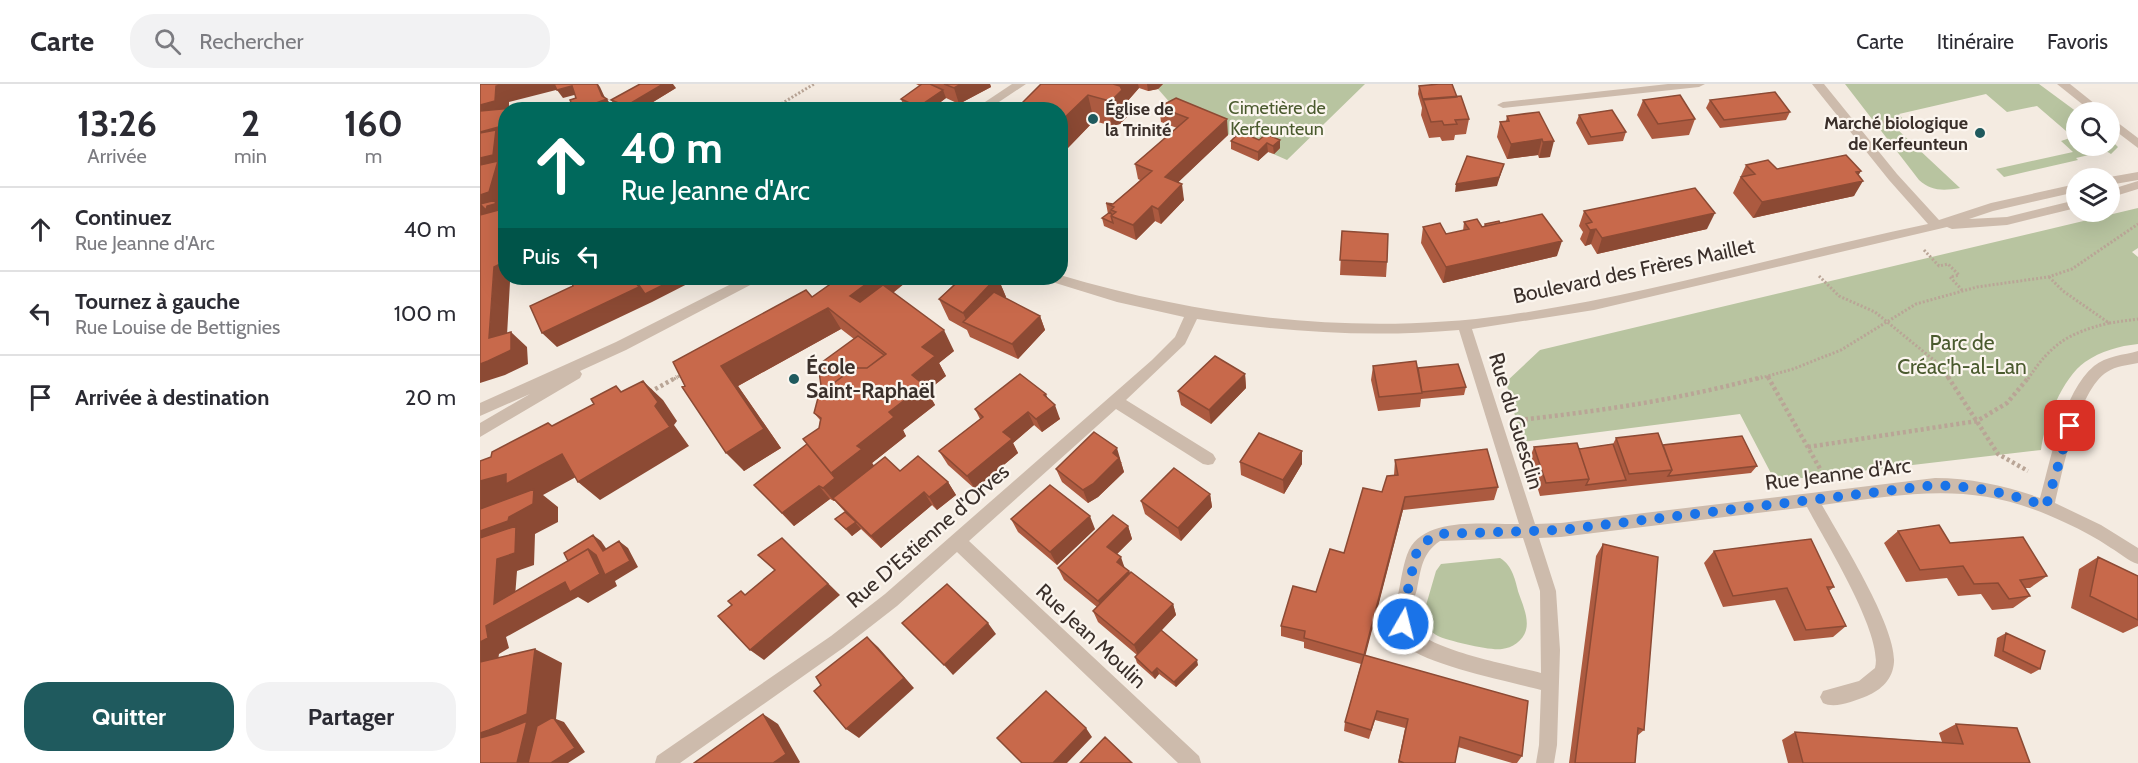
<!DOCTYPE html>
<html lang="fr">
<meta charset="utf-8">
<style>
:root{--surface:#fff;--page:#f2f2f3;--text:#2b2b33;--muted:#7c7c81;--line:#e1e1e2;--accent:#1f5a5e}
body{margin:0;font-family:Cabin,sans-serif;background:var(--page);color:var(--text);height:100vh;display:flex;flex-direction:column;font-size:22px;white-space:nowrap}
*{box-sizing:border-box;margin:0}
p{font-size:20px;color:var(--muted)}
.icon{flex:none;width:33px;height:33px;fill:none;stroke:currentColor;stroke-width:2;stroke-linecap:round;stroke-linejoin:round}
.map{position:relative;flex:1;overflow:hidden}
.details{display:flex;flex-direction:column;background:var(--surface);width:480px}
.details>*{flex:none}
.top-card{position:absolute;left:18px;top:18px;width:570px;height:183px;border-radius:24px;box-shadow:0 6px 24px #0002;background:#00695c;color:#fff;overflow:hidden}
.buttons{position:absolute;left:1586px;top:18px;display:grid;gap:12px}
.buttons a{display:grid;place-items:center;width:54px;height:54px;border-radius:50%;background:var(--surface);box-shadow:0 6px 24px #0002;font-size:30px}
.pin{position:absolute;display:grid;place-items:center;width:51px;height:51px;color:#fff;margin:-26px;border-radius:12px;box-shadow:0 3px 9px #0006}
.me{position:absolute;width:66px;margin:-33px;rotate:8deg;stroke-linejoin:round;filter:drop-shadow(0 0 4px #0008)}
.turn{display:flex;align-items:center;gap:21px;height:126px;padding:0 24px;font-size:27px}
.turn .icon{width:78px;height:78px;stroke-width:2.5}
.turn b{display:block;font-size:42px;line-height:51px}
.then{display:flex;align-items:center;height:57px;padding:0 24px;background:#0003;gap:12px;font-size:22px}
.eta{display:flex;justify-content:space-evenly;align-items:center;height:102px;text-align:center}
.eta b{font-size:36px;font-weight:700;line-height:42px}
.primary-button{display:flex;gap:12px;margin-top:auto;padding:12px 24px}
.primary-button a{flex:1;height:69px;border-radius:24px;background:var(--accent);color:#fff;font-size:24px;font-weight:700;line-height:69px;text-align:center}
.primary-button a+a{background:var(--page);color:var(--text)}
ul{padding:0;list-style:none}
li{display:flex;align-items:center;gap:18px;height:84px;padding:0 24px;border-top:2px solid var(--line)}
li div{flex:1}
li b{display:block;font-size:22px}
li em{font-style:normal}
header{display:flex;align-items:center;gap:36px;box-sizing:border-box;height:84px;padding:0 30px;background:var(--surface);border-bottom:2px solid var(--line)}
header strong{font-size:28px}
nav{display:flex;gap:33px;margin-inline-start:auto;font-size:21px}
.search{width:420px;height:54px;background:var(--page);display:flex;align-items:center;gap:15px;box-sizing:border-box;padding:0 21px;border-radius:24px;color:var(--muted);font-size:22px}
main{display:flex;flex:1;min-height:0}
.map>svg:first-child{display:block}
.green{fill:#b8c4a0}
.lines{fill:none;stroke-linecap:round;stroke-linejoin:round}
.path-far1{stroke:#b9a596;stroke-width:3;stroke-dasharray:2 2;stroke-linecap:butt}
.path{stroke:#b9a596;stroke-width:4.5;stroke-dasharray:3 3;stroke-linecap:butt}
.minor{fill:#cdbbac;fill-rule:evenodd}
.wall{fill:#ac5a40}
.shaded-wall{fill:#8c4a34}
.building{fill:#c8694b;stroke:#8c4a34;stroke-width:1.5}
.route{stroke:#1a73e8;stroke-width:10;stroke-dasharray:0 18}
.poi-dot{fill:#1f5a5e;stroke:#fbf5ee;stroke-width:2}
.labels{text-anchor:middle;stroke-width:4.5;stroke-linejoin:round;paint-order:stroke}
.far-park-label{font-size:18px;fill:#4a5a2e;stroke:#fbf5ee}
.far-poi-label{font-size:18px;font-weight:bold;fill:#3b302b;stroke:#fbf5ee;text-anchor:start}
.street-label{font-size:21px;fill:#3b302b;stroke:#fbf5ee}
.park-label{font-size:21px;fill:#4a5a2e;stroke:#fbf5ee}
.poi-label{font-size:21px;font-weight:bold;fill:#3b302b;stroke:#fbf5ee;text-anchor:start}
</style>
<header>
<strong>Carte</strong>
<div class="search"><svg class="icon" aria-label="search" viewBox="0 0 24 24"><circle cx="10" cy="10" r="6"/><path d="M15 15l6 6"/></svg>Rechercher</div>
<nav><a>Carte</a><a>Itinéraire</a><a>Favoris</a></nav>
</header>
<main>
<section class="details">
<div class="eta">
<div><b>13:26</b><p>Arrivée</p></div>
<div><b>2</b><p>min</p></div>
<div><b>160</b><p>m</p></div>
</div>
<ul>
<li><svg class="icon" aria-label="ahead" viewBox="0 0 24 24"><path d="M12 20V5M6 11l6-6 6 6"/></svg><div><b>Continuez</b><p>Rue Jeanne d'Arc</p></div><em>40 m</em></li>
<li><svg class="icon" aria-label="left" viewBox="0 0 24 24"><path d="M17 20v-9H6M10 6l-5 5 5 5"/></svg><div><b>Tournez à gauche</b><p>Rue Louise de Bettignies</p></div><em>100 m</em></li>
<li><svg class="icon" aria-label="arrive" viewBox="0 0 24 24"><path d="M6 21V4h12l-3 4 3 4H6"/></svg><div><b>Arrivée à destination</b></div><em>20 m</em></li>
</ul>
<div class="primary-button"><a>Quitter</a><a>Partager</a></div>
</section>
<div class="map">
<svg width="1658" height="679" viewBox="0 0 1658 679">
<rect width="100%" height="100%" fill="#f4ebe1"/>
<path class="green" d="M683,0H885L807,76L699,29L678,5Z
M1365,0H1559L1597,28L1596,62H1629V54L1638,63L1631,70L1626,67L1596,74L1598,76L1524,93L1516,85L1593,68L1581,57L1593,53L1557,22L1527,28L1506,10L1419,30L1428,42L1418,46L1480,104C1463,107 1451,107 1439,96Z
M1658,124V164L1652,168L1658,173V260C1639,262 1621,267 1605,278C1583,293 1564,340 1561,366L1295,397L1260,330L1042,358L1026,298L1060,266Z
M1020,474C1033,482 1035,496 1039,510C1043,521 1049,535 1046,546C1043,557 1032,564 1022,565C1010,567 969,557 958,552C951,548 945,543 942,535L956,487L961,480Z"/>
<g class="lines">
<path class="path-far1" d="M291,26L334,0
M1399,37L1450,45
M1444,166L1459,182L1468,180L1479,191L1470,193L1482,206
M1339,192L1359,212L1395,228L1455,277L1469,295
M1569,193L1583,207L1629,239L1658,235
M1287,292L1289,295
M194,295L203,290
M1277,295L1313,285L1361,266L1436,220L1497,203L1568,193L1592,185L1658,140
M1548,295C1571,260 1588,249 1629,239"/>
<path class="path" d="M1288,293L1343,390
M1468,293L1518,370L1548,387
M170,308L197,293
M1039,336C1121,327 1202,315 1282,293
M1328,363L1497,337L1527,319L1549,293"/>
<path class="minor" d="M532,0H546L507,26H493Z
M1188,0H1225L1219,3L1023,24L1017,21L1023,18Z
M1332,0H1344L1417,90L1459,136L1511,119L1596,100V108L1513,127L1489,135L1527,133L1596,116V124L1527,141L1472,145L1467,143L1114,226L992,245L1055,440L1081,439L1455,394C1491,394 1527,402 1560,414C1571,375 1583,308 1614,282C1626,272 1644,271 1658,267V279C1648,281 1636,282 1627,288C1598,306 1583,386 1575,419L1621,441L1658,464V480C1648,477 1640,469 1631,464C1616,454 1602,446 1586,439C1497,396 1436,409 1342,421C1361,455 1416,542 1414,578C1413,595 1401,606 1387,612C1374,617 1355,625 1343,619L1340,613L1343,607L1379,597L1395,584C1404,551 1344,455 1327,423L1081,453L1059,454L1076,507L1080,566L1077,661L1074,679H1056L1059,661L1061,606C1031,598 947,581 926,562C911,548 914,529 918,511C921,497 923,479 929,466C947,432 1005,441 1039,440L979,246C891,254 804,248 717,235L705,260L646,316L733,370L736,375L733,380L728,381L723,380L636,325L489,457L719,672L721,679H698L477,468L417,522L363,564L200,679H175L177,672L351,552L405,510L672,276L695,253L704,233L637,218L569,197L568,194H580V191C725,234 877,252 1028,231C1169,211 1308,169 1448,140L1409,96ZM1043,454L1060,507L1061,589C1036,582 941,565 933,541C928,530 934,516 937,505C941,485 942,469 960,457Z
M1577,0H1590L1625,28H1612Z
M1629,32L1658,54V64L1629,42Z
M1658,88V96L1629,101V94H1624Z
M1658,97V105L1629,114V106Z
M263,194H280L278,197L146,266L100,287L102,290L100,294L0,353V339L50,310L0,332V319L136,258Z"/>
</g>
<path class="wall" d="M436,0H510L511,3L479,20L466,14L450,26H429L424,23L421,15L440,2Z
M561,0H683L678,5L668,7L659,4L645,20L647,33L640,40L632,42L614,37L585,67L586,71L580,72V26Z
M939,2L977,13L989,35L986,50L975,51L974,56L962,57L960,53L949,54L941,31L942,24L938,10Z
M196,4L160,26H139L137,25L131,16Z
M696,14L748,51L698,98L704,116L681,140L675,137L656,156L624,142L622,134L628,130L626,119L633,120L660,96L658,95L655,80L697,44L681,38L679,23Z
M1163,16L1215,35L1209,51L1172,55L1157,31Z
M1230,16L1310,28L1306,36L1240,44L1226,24Z
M1059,28L1070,73L1059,74L1058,71L1027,75L1017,53L1020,38L1026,37L1027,32Z
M1099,31L1146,48L1143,57L1108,61L1096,39Z
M800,56V64L794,70L788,68L778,77L751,65V57Z
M1266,81L1297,85L1379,91L1374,112L1273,134L1253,109Z
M1104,127L1227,145L1117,170L1111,160L1105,162L1100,155L1103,148L1099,142Z
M984,138L1002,143L1004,142L1005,140L1020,139L1077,172L963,199L941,159L943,143L966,150L983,147Z
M862,147L907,178L906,193L860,191Z
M359,194H431L413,209L474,267L459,279L466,292L447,307L455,321L423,346L426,352L392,379L394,382L420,387L468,398L476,411L457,426L452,421L401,464L381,445L372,452L355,435L365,428L355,417H354L350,415L314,442L274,401L327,360L339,344L340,336L334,329L342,308L374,255L361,245L258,302L301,364L264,387L205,302L332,213Z
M462,194H518L526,213L525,214L560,232L565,246L538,275L490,253L487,246L469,236L459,215L474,200Z
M893,282L938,284L986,303L984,311L941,315L940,323L898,327L891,296Z
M765,290L766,304L731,340L701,321L698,307Z
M568,315L580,335L562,348L554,341L533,359L538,369L495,405L468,381L459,367L500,335L495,325Z
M1136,354L1183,361L1277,382L1271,389L1060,412L1049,376L1054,363L1099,365L1133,360Z
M915,376L1018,403L1014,416L923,426L885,571L1042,672L1037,679H1032L978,663L975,679H918L925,644L895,636L889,655L864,647L865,638L881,580L824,564V558L801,552V542L836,508L864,469L902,408L914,391Z
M642,378L641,379L644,388L618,413L608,419L582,398L576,385Z
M760,378L822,380L804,410L761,391Z
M730,410L732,423L701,457L665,430L661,417Z
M531,435L615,445L577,481L538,448Z
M648,442L652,455L637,470L645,484L649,487L650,489L693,520L696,531L681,547L718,581L696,603L679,590L675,595L657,579L655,573L657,571L618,538L613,527L617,523L584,496L578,484Z
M1418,447L1470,459L1567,492L1550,504H1545L1550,512L1533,524L1512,526L1501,510L1478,512L1467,494L1426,498L1404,459Z
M1123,460L1164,646L1157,652L1155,679H1089L1116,472Z
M1234,467L1354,503L1349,507L1366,542L1353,553L1314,557L1295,516L1243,523L1224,479Z
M1618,473L1658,492V542L1643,549L1591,524L1599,485Z
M1526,549L1560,585L1551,590L1514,572L1517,554Z
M1476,640L1550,679H1308L1302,656L1315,648L1462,658L1459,649Z"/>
<path class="shaded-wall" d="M24,0H78L80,5L29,18V26L0,40V21L16,2Z
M117,0H118L120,3L126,16L127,15L133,24L127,26H97L122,12Z
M183,0H193L196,4L160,26H149L146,22Z
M481,0H510L511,3L479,20L474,4Z
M633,0H658L659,4L645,20L647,33L640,40L632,42L626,16Z
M667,0H683L678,5L668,7Z
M92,2L98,10L83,14L77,6Z
M463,6L466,14L450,26H439L438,23Z
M608,11L614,37L585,67L586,71L580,72V38Z
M747,35L748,51L688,108L685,93Z
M26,41V119L23,128L0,138V48Z
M1062,55L1058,71L1027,75L1031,60Z
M800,56V64L794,70L793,62Z
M1074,57L1070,73L1059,74L1063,58Z
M787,59L788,68L778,77V68Z
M1024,80L1017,102L975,108L976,100Z
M1381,87L1374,99L1383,97L1374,112L1273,134L1282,118Z
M702,100L704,116L681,140L678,125Z
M672,122L675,137L656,156L653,141Z
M1235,129L1227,145L1117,170L1122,154Z
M1116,145L1111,160L1105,162L1110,146Z
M1082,157L1077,172L963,199L966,183Z
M26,177V194H38L30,198L26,269L31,248L47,263L48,280L25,291L0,299V280L9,254L14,183Z
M152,194H219L172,218L77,263L62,249Z
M394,194H431L386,230L370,212Z
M516,194H518L526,213L497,244L488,240L483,229Z
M348,224L361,245L258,302L301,364L264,387L246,369L241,282Z
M560,232L565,246L538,275L532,260Z
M464,246L474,267L459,279L466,292L447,307L455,321L423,346L426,352L392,379L396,384L354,417L343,404L327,360L377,362L409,328L432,291L442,263Z
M765,290L766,304L731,340L729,326Z
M163,297L183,316L197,337L194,341L209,362L120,416L98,398L175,322Z
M566,310L571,323L575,321L580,335L562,348L556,335L564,311Z
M548,328L554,341L533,359L538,369L495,405L487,392L523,348Z
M637,364L644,388L618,413L608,419L603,406Z
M822,367V380L804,410L803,396Z
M82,370L105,388L63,411L78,423V438L55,450L54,481L37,487L34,526L108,465L125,477L139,457L148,464L158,483L135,497L137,502L108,519L98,513L26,553L29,564L19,570L15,595L0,588V558L14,520L0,473V397Z
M468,398L476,411L457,426L449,413Z
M339,402L350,415L314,442L302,429Z
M444,408L452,421L401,464L391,452Z
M730,410L732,423L701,457L698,444Z
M925,413L923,426L883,581L884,571Z
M610,432L615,445L577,481L570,468Z
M375,438L381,445L372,452L366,445Z
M648,442L652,455L632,475L627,463Z
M113,451L121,457L132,473L123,467Z
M302,454L360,511L284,576L270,566L348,500Z
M641,473L645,485L637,478Z
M649,487L653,498L624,529L618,517Z
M693,520L696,531L658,571L654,561Z
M508,539L516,550L473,591L464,581Z
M387,553L398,563L434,604L379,654L366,645Z
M55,565L82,579L76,635L84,638L105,668L88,679H37L0,669V649Z
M717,576L718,581L696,603L694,598Z
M677,584L679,590L675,595L672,589Z
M283,630L298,640L320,678L319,679H293Z
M606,644L612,653L587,679H573Z"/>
<path class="building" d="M0,0H24L16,2L15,17L0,21Z
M74,0H117L122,12L127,15L97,26H94L90,16L96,14L92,2L77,6Z
M160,0H183L146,22L131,16Z
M442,0H450L463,6L438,23L421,15Z
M464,0H481L474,4Z
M561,0H633L640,2L642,6L634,14L626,16L608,11L580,38V26H535Z
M959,0H972L977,13L943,16L939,2Z
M1295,8L1310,28L1244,36L1230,16Z
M1200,11L1215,35L1178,40L1163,16Z
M981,12L989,35L975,36L977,40L964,41L962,37L951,38L943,15Z
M696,14L747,35L685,93L702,100L678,125L672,122L653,141L631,132L636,128L631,126L634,123L626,119L633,120L672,87L655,80L708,34L679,23Z
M391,21L402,26H383Z
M55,22L56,26H26V41L0,48V27Z
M1132,26L1146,48L1111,53L1099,31Z
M1059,28L1074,57L1063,58L1062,55L1031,60L1020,38L1029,37L1027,32Z
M16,46L13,71L0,74V49Z
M760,48L779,56L786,50L800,56L793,62L787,59L778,68L751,57Z
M1366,71L1381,87L1376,88L1383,97L1282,118L1261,93L1275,90L1266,81L1288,76L1297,85Z
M987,72L1024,80L1019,93L976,100Z
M18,77L9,108L0,111V81Z
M26,78V108L18,110L25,85Z
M1215,104L1235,129L1122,154L1116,145L1110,146L1106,140L1112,138L1104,127Z
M16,116L15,120L7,122L6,126L0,120Z
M26,124V177L14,183L9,254L31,248V266L8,277L0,280V131Z
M630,128L632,131L631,132L633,139L622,134Z
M1062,130L1082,157L966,183L943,143L960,139L966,150L989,145L984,138L997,135L1002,143Z
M1019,137L1020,139L1006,142L1005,140Z
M862,147L908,150L907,178L860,176Z
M102,194H152L159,203L62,249L50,222L93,202L91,198Z
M154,194H182L187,199L165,210Z
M359,194H394L370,212L380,218L403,201L464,246L442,263L455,272L432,291L444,301L409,328L414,333L377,362L382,365L351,389L323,355L339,344L341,334L334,329L339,310L374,284H387L406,270L348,224L241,282L284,345L246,369L202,303L205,302L193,278L326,206L332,213Z
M482,194H516L483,229L459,215Z
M514,208L560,232L532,260L483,238Z
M378,252L404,271L387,284H374L342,308L338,281Z
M735,272L765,290L729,326L698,307Z
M936,277L942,309L899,313L893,282Z
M978,280L986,303L942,308L938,284Z
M540,290L566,310L564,311L575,321L556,335L548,328L523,348L532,355L487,392L459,367L503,333L495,325Z
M163,297L178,318L175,322L190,343L98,398L82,370L26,400V390L0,397V377L11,373L12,368L68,339L72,342L114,320L111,315L136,302L141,308Z
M614,348L637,364L633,369L639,374L613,400L603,406L576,385Z
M779,349L822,367L803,396L760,378Z
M1178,349L1192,386L1149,390L1136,354Z
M1262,352L1277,382L1188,392L1192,386L1183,361Z
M1097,359L1109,395L1066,399L1054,363Z
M327,360L355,394L343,404L339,402L302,429L274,401Z
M1133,360L1146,396L1106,401L1109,395L1099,365Z
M1007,365L1018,403L925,413L884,571L824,554L825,547L801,542L813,502L836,508L850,465L864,469L883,404L902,408L907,392L918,391L915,376Z
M438,372L468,398L449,413L444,408L391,452L353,414L405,373L420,387Z
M694,384L730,410L698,444L661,417Z
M570,401L610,432L570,468L531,435Z
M54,405L53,420L29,433L28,437L0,447V425Z
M365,428L376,438L366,445L355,435Z
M633,431L648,442L627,463L641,473L637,478L649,487L618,517L578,484Z
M1459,441L1470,459L1543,453L1567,492L1540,496L1550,512L1529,515L1518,499L1494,500L1483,482L1440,486L1418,447Z
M36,442L35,469L17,475L14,520L108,465L120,490L90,508L85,498L6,542L8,554L0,558V454Z
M113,451L123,467L139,457L150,477L125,491L116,471L108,465L88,477L84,469Z
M302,454L348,500L270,566L238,532L252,521L248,517L261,507L265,511L295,486L278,471Z
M1331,455L1354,503H1347L1366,542L1326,546L1307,504L1253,512L1234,467Z
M1123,460L1178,473L1164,646L1158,644L1155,679H1095Z
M1618,473L1658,492V536L1610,512Z
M651,488L693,520L654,561L613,527Z
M467,500L508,539L464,581L422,539Z
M681,546L717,576L694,598L677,584L672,589L655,573Z
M1526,549L1565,567L1560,585L1523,567Z
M387,553L424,594L366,645L334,607L341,601L336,593Z
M55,565L47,630L9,646L0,649V578Z
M884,571L1048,617L1042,672L980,653L975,679H924L919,677L928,635L897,627L891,646L865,638Z
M566,607L606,644L573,679H542L517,654Z
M283,630L306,670L293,679H214Z
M73,633L95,664L71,679H48L57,642Z
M47,637L37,679H0V654L18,649Z
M1476,640L1537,644L1550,679H1323L1315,648L1483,660Z
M625,653L652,679H600Z"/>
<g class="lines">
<path class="route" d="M923,540L922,532L936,470L945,458L958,450L1081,446L1447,402C1489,400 1527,409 1566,422L1590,342"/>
</g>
<g class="poi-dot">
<circle cx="613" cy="35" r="6"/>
<circle cx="1500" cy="49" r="6"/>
<circle cx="314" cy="295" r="6"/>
</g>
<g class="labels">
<g class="far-park-label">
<text x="797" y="30">Cimetière de<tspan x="797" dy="21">Kerfeunteun</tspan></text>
</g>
<g class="far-poi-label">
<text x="625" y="31">Église de<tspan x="625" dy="21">la Trinité</tspan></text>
<text x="1488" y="45" text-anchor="end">Marché biologique<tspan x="1488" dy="21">de Kerfeunteun</tspan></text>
</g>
<g class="street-label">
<text transform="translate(1154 187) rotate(-12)" y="7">Boulevard des Frères Maillet</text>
<text transform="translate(1036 337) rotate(73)" y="7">Rue du Guesclin</text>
<text transform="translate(1358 390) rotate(-7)" y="7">Rue Jeanne d'Arc</text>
<text transform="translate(448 452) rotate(-41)" y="7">Rue D'Estienne d'Orves</text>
<text transform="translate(611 552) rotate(43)" y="7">Rue Jean Moulin</text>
</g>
<g class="park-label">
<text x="1482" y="266">Parc de<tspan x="1482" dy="24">Créac'h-al-Lan</tspan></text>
</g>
<g class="poi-label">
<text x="326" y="290">École<tspan x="326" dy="24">Saint-Raphaël</tspan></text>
</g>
</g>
</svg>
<div class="buttons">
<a><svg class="icon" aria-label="search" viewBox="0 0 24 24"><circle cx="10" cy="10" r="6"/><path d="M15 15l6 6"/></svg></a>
<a><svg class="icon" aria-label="layers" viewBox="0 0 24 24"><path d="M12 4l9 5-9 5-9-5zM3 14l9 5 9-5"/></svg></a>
</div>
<div class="pin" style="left:1590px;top:342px;background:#d93025"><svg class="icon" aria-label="arrive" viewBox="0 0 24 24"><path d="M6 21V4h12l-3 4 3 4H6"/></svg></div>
<svg class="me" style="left:923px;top:540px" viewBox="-20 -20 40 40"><circle r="17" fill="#1a73e8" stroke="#fff" stroke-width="3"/><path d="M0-11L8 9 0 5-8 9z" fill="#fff"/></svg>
<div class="top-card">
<div class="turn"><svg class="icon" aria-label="ahead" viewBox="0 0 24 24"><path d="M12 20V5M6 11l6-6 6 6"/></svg><div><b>40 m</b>Rue Jeanne d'Arc</div></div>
<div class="then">Puis<svg class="icon" aria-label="left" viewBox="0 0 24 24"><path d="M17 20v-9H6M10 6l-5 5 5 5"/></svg></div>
</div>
</div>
</main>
